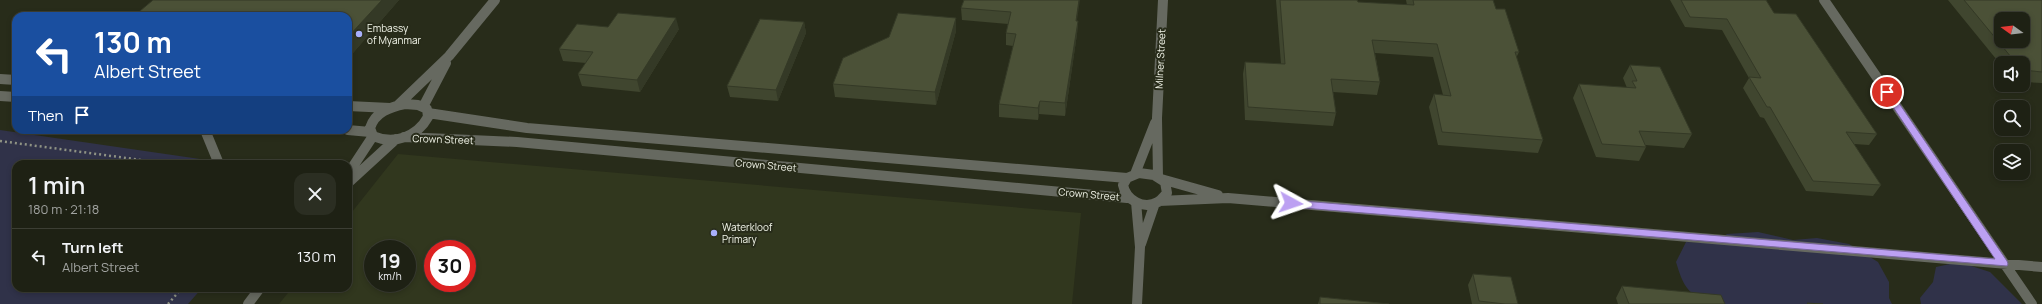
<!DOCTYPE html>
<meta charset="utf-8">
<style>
:root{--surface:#1e2114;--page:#2b2e22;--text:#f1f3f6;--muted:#a1a3a0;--line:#3c3e34}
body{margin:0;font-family:Manrope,sans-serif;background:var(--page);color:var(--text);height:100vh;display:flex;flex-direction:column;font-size:15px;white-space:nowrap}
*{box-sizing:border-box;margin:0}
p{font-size:13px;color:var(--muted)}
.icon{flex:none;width:22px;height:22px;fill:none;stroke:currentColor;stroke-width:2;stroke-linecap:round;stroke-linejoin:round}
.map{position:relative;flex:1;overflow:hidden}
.details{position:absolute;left:12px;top:160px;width:340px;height:132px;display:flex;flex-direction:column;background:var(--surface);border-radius:12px;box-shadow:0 2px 6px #0003,0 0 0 1px var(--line)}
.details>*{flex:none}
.banner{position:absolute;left:12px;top:12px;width:340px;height:122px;border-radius:12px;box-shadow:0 2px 6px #0003,0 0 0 1px var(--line);background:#1a4fa0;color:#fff;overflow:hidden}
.needle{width:26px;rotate:285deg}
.fabs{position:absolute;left:1994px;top:12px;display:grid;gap:8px}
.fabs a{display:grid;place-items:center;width:36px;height:36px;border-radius:8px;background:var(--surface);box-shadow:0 2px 6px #0003,0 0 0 1px var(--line);font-size:20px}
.speed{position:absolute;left:364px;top:240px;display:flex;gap:8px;font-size:20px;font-weight:700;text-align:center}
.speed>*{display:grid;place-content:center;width:52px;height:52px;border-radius:50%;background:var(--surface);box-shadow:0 2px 6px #0003,0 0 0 1px var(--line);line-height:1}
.speed small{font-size:10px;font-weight:400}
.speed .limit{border:6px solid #d22;background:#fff;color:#111}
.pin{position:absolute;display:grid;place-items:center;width:34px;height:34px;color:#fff;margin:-17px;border:2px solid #fff;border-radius:50%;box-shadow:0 1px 4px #0007}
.me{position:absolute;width:44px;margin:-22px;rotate:95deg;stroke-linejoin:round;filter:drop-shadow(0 0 3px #0008)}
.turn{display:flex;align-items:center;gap:14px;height:84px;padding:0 16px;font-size:18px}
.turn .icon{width:52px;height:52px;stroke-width:2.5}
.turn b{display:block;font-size:28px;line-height:34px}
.then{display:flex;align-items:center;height:38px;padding:0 16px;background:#0003;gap:8px;font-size:15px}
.round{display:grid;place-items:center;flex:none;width:42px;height:42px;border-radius:12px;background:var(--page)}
.summary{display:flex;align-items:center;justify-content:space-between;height:68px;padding:0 16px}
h1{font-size:24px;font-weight:600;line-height:30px}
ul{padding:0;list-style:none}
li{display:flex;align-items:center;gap:12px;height:56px;padding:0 16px;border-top:1px solid var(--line)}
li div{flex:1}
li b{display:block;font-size:15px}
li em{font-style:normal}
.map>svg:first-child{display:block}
.built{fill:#31371e;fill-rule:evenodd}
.green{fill:#303249}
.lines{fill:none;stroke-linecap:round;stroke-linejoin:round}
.path{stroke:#8f9384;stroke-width:2.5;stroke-dasharray:2 3;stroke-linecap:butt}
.minor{stroke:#666960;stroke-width:10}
.wall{fill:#40462f}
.shaded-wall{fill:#343926}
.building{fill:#4b5137;stroke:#343926;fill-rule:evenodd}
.route{fill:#bca0f2;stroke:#7a689d}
.poi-dot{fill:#a9b0fc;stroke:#282c1a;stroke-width:1.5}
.labels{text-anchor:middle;stroke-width:4;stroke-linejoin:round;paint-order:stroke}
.poi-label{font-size:10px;fill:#f2f5e9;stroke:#282c1a;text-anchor:start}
.street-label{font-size:10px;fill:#f2f5e9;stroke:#282c1a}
</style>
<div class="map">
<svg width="2042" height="304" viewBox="0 0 2042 304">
<rect width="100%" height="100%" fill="#282c1a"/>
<path class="built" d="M398,154L1081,213L1072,304H279L292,288H348V217ZM373,249H407V283H373ZM433,249H467V283H433Z"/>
<path class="green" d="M0,130L200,159L205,164H16V288H202L188,304H0Z
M1758,232L1793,240L1817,238L1849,244L1878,262L1889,282V298L1892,304H1707C1686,291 1683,285 1676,262L1686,242L1714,243L1727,234Z
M1959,262L1990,272L2022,304H1921L1920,298L1933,282L1936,267Z"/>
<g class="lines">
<path class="path" d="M0,141L171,164
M168,304L182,288"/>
<path class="minor" d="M1824,0L2032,304
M0,79L16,80
M0,96L16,97
M405,104L418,105L427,109L428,117C417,137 394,145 373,136L370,128C375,112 390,107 405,104Z
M398,105L449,56L495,0
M348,106L390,108
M423,107L446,63
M428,113L527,128L1127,178
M205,130L219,164
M348,130L370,132
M404,137L517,142L1127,198
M1139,173L1154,175L1165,182L1167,193C1164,196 1161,200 1158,202C1143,210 1126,200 1123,185L1127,178Z
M348,174L373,136
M1135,174L1155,123
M1158,177L1157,118L1163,0
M1161,179L1218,195
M348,183L396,139
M1159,201L1228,198L2042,267
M1136,202L1140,247L1137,304
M1141,244L1155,203
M248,304L260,288"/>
</g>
<path class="wall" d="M153,0H399L353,53L348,52V16Z
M964,0L1078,21L1077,34L1065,116L1039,114L1038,120L999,117V104L1013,46L1006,45V33L1008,24L962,20L961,8Z
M1276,0H1357L1358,2L1407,5L1406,0H1493L1496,9L1519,52L1516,58L1543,140L1538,153L1438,145L1429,107L1434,94L1443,95L1433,57L1375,53L1380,82L1377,95L1333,92L1336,113L1333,126L1245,120L1243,74L1245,62L1281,64Z
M1670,0H1766L1774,13L1877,134L1869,145L1854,144L1881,185L1873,196L1806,191L1764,118L1760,117L1743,88L1749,78L1722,30L1685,27Z
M1948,0H2042V83L2023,82V63H2001V65Z
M956,18V31L936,105L835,97L833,84Z
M804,22L806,33L778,101L730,97L727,86Z
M608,27L679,29L640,92L582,86L578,74L586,63L563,61L559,49Z
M1630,65L1692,134L1684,148L1645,145L1646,147L1639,161L1596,157L1573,98L1579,84L1627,88L1623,78Z
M1473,274L1518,304H1472L1468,285Z
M1622,286L1725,304H1618L1616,298Z
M1320,297L1389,304H1318Z"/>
<path class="shaded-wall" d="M382,0H399L353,53L348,43V37Z
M1079,0H1080L1075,34L1076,21Z
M676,18L679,29L640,92L637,80Z
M956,18V31L936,105L935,92Z
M1078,21L1077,34L1065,116V103Z
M804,22L806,33L778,101L776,90Z
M1040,101L1039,114L1038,120V108Z"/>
<path class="building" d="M153,0H382L348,37V16H134Z
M964,0H1079L1076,21H1078L1065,103L1040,101L1038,108L999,104L1016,34L1006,33L1011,12L961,8Z
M1280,0H1357L1358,2L1414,5L1413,0H1493L1496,9H1505L1519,52H1515L1543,140L1442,132L1434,94L1451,96L1437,44L1372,40L1380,82L1331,79L1336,113L1248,107L1245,62L1285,64Z
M1681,0H1766L1774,13L1796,14L1877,134L1846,132L1881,185L1813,181L1770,107H1767L1749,77L1761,78L1727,19L1690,17Z
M1964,0H2042V72L2023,70V63H2016ZM2001,19H2023V41H2001Z
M618,13L676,18L637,80L578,74L593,52L559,49L577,24L608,27Z
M898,13L956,18L935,92L833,84L843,58L889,37Z
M760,19L804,22L776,90L727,86Z
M1630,65L1660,67L1692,134L1639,131L1646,147L1602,144L1579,84L1636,88L1632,81H1637Z
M1473,274L1511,277L1518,304H1505L1479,301Z
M1622,286L1721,295L1725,304H1629Z
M1320,297L1389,304H1320Z
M1807,303L1823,304H1808Z"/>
<path class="route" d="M1887,89L1890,90L2007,261L2008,264L2007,266L1291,207L1287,203L1291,200L1995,259L1883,92Z"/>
<g class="poi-dot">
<circle cx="359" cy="34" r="4"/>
<circle cx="714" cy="233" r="4"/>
</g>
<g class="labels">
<g class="poi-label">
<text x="367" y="32">Embassy<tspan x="367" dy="12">of Myanmar</tspan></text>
<text x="722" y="231">Waterkloof<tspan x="722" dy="12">Primary</tspan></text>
</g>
<g class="street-label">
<text transform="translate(1160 59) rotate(-87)" y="4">Milner Street</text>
<text transform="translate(443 139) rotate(2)" y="4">Crown Street</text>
<text transform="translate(766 165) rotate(5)" y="4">Crown Street</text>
<text transform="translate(1089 194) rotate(5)" y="4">Crown Street</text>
</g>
</g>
</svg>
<div class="fabs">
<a><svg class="needle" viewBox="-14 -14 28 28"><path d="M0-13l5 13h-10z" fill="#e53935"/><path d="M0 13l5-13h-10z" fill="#a1a3a0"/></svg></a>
<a><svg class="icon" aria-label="sound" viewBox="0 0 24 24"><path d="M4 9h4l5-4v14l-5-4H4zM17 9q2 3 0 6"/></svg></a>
<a><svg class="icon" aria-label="search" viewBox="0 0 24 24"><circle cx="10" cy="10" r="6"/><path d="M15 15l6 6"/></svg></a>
<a><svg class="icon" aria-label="layers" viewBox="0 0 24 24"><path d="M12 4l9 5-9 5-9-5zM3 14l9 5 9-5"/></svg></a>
</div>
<div class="speed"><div>19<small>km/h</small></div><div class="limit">30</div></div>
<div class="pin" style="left:1887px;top:92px;background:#d93025"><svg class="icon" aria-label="arrive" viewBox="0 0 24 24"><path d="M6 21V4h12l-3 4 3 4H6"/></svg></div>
<svg class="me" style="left:1291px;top:203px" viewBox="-20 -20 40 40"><path d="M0-17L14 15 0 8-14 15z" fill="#bca0f2" stroke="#fff" stroke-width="4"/></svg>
<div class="banner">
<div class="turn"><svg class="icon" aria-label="left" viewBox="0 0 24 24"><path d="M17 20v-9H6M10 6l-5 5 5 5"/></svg><div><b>130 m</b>Albert Street</div></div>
<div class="then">Then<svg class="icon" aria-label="arrive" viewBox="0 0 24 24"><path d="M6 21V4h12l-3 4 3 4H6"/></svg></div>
</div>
<section class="details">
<div class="summary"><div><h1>1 min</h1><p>180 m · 21:18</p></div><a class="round"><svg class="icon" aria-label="close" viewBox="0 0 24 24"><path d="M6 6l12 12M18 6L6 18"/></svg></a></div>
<ul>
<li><svg class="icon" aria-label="left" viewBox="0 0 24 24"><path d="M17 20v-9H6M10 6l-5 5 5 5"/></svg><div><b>Turn left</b><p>Albert Street</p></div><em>130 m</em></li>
</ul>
</section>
</div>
